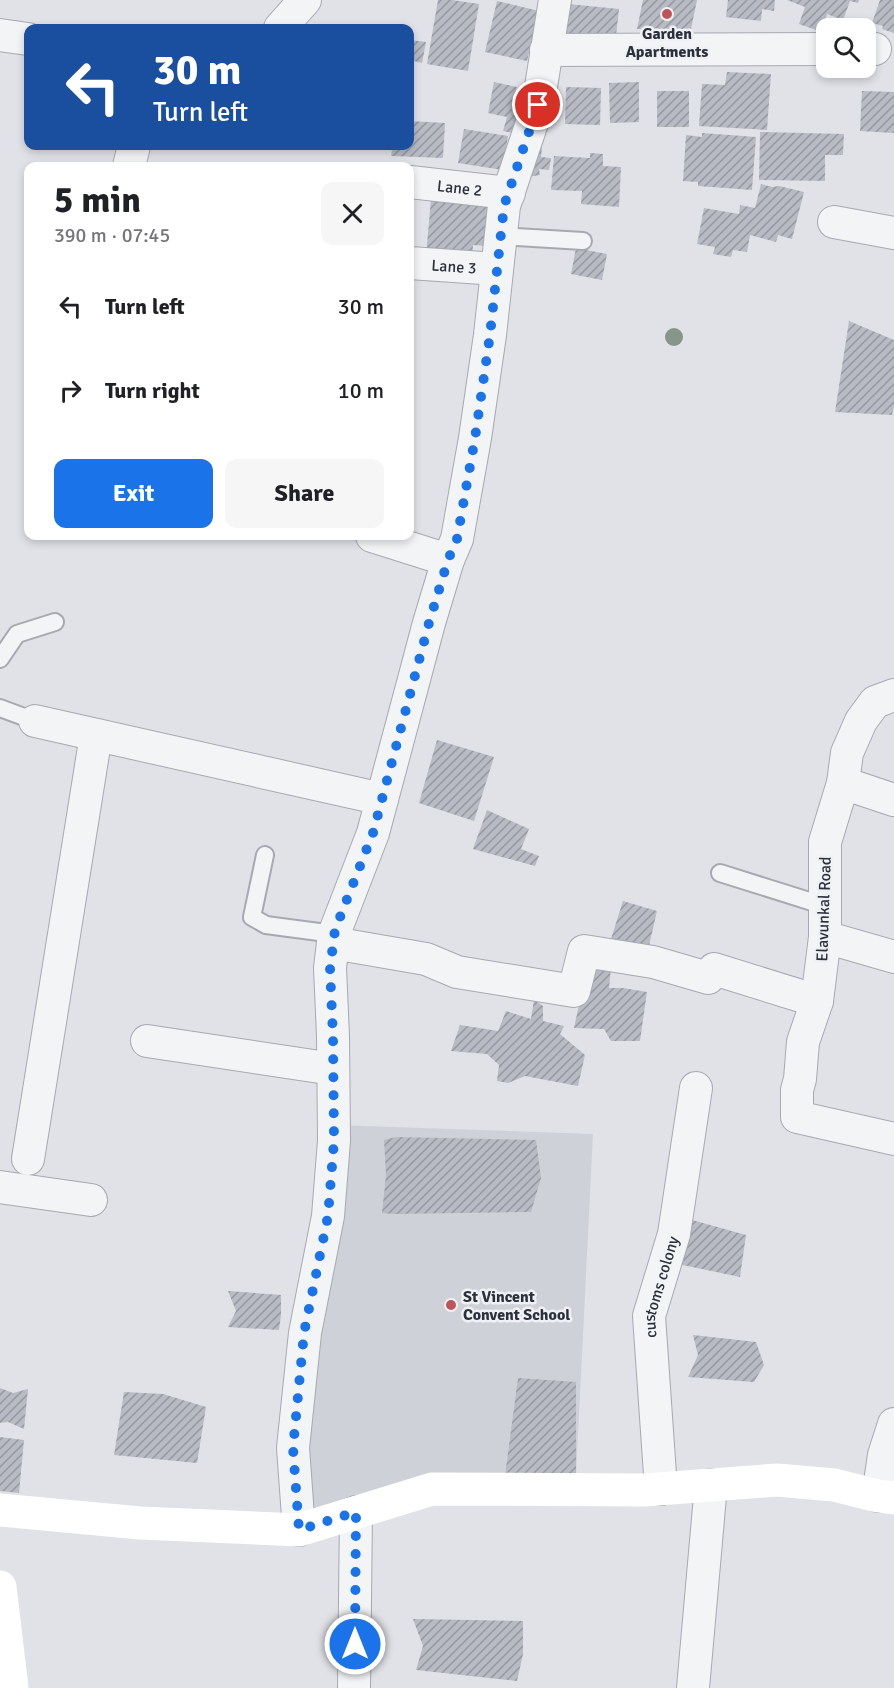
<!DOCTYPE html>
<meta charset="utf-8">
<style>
:root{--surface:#fff;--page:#f6f6f6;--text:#202124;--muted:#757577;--accent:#1a73e8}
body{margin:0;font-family:Signika,sans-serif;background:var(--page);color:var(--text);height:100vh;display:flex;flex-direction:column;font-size:22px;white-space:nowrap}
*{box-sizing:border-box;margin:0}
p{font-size:20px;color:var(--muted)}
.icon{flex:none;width:33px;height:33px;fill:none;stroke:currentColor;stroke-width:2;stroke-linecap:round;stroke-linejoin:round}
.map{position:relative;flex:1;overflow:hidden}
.side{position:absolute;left:24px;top:162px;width:390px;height:378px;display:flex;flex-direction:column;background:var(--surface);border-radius:12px;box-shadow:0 3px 9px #0003}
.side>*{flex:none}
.top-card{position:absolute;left:24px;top:24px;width:390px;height:126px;border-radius:12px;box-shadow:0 3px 9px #0003;background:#1a4fa0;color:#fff;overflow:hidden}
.controls{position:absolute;left:816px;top:18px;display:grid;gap:12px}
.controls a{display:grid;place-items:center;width:60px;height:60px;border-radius:12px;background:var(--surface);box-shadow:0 3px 9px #0003;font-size:30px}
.pin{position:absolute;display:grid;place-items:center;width:51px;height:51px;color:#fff;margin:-26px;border:3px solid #fff;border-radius:50%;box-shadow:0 2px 6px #0007}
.me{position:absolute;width:66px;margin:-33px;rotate:0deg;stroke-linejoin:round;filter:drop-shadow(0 0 4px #0008)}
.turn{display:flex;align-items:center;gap:21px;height:126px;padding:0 30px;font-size:27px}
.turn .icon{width:78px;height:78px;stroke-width:2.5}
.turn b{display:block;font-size:42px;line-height:51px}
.round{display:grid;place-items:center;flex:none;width:63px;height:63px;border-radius:12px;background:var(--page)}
.head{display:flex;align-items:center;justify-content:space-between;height:102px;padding:0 30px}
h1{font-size:36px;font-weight:700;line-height:45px}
.action{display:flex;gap:12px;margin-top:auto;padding:12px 30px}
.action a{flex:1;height:69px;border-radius:12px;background:var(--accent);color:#fff;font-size:24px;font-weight:700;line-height:69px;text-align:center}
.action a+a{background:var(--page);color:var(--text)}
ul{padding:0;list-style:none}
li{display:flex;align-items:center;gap:18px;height:84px;padding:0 30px}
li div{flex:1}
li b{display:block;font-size:22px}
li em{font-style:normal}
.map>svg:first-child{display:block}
.built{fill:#cfd1d9}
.building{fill:url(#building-hatch)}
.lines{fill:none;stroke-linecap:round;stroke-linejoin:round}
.lane-casing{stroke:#a6a9b1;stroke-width:20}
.street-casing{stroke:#a6a9b1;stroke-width:34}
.lane{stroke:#f3f4f6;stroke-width:16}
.street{stroke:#f3f4f6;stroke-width:32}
.secondary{stroke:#fff;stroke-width:33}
.tree{fill:#869688}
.route{stroke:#1a73e8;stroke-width:10;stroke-dasharray:0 18}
.poi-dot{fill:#bf5358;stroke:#f0f1f5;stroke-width:2}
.labels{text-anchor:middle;stroke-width:5;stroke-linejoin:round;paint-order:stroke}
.poi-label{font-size:16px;font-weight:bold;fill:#2b303d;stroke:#f0f1f5}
.street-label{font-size:16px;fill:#2b303d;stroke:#f0f1f5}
</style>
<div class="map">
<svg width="894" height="1688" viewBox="0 0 894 1688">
<defs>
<pattern id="building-hatch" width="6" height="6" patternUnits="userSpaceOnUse" patternTransform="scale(1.5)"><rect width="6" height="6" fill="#b8bbc4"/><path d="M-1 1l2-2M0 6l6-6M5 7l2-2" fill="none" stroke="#9698a0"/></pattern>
</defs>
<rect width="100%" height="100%" fill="#e0e2e8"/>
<path class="built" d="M334,1125L593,1134L576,1476L299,1530Z"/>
<path class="building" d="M438,0H452L479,4L468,71L427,64Z
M643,0H697L691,29H637Z
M728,0H775L774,11L762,9L761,21L726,17Z
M787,0H859L858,3L850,1L843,20L827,14L822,32L799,24L805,7Z
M880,0H894V33L882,29L883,26L872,23Z
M497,1L539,11L527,61L485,52Z
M568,4L619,9L615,45L565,40Z
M410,40L426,42L422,63L410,60Z
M727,72L771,74L767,130L699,126L702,84L725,85Z
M494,82L517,87L513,105L528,109L522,135L503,131L507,117L488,113Z
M639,82V122L610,123L609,83Z
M566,87L601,88L600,125L565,124Z
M657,91H689V127H657Z
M862,91L894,92V133L860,131Z
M410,121L445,123L443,158L391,156L392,150H380V146H410Z
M464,129L508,136L503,170L458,163Z
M760,132L844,134L843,155H825V181L759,180Z
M702,133L756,137L752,190L698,186V182L683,181L686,135L702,137Z
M534,148H542L541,157L551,158L549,170L539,169L540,175L527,177Z
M590,153L603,154V166L621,167L619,207L581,204L582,191L551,190L554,156L590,158Z
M761,184L772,187L779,186L804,192L792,239L778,235L776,242L750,235L747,252L733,250L731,257L713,254L715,247L697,244L704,208L739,214L740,205L755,208Z
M499,198L486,246L473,245L472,260L426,256L431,199Z
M576,248L607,254L602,280L571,274Z
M849,321L894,340V406L892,415L835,412Z
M437,740L494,757L474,821L419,803Z
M487,810L529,829L521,849L539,856L535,866L473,849Z
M623,901L657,911L648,950L611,939Z
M588,964L611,968L609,988H623L647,992L640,1041H611L604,1029L574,1028Z
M534,1000L543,1006V1021L564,1026L560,1034L585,1055L578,1086L525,1076L508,1083L497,1081L499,1065L487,1054L451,1051L460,1025L498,1031L506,1011L531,1019Z
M396,1137L536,1140L541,1178L531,1212L393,1214L382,1213L386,1175L384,1140Z
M685,1218L746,1235L740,1277L678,1264Z
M228,1291L281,1295V1315L279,1330L228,1327L236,1311Z
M693,1335L756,1342L764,1365L754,1382L688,1377L698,1355Z
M518,1378L576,1382V1476L504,1483Z
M0,1388L13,1393L28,1389L24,1429L8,1422L0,1423Z
M124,1392L163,1394L206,1407L197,1463L114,1455Z
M0,1437L24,1440L19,1493L0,1491Z
M413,1619L523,1621V1654L517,1681L416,1670L423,1646Z"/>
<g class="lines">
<defs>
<path id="lane" d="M501,236L583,241
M0,659L17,634L55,622
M0,708L35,721
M265,855L252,917L266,925L334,934
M720,873L825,906"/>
<g id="street">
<path d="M280,28L305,0"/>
<path d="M0,35L28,39"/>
<path d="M866,49H875"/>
<path d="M546,50L826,49"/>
<path d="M129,166L134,146"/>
<path id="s1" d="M410,182L509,193"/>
<path d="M834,222L894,233"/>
<path id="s2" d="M410,263L497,269"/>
<path d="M372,536L448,560"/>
<path d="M894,695L875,702L861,721L847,753L843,783L825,842V937L817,1001L803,1042L800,1079L797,1090V1117L894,1139"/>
<path d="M35,721L382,799"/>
<path d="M843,783L894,800"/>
<path d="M825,937L894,957"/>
<path d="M333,943L426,959L457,972L574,991L584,951L653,962L708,978L714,969L817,1001"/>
<path d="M147,1041L333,1069"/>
<path d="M28,1159L96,735"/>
<path d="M0,1187L91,1200"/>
<path id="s3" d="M661,1489L649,1316L674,1234L696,1088"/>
<path d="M878,1496L884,1455L894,1424"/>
<path d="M299,1530L293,1448L305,1333L328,1216L334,1141L333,1036L330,968L334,934L373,833L429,623L448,560L457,539L475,438L490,335L504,206L538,105L555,0"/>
<path d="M354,1688L356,1512"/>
<path d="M693,1688L711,1485"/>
</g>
</defs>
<use href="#lane" class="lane-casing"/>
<use href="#street" class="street-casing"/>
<use href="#lane" class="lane"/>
<use href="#street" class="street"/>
<path class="secondary" d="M0,1510L140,1523L299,1530L432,1489L645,1490L777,1480L834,1485L878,1496L894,1498
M0,1587L12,1688"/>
</g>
<circle class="tree" cx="674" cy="337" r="9"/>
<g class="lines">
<path class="route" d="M355,1644L356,1512L299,1530L293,1448L304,1333L328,1216L334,1141L333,1036L330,968L335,930L373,833L429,623L448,560L457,539L475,438L490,335L504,206L538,105"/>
</g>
<g class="poi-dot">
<circle cx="667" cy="14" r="6"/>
<circle cx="451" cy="1305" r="6"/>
</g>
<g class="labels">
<g class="poi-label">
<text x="667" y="39">Garden<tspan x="667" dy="18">Apartments</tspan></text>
<text x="463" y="1302" text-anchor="start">St Vincent<tspan x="463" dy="18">Convent School</tspan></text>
</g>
<g class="street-label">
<text dy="6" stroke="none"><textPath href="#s1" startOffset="50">Lane 2</textPath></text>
<text dy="6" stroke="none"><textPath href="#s2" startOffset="44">Lane 3</textPath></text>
<text transform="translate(823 909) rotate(-88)" y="6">Elavunkal Road</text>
<text dy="6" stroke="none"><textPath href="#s3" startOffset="204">customs colony</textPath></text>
</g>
</g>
</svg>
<div class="controls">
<a><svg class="icon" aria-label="search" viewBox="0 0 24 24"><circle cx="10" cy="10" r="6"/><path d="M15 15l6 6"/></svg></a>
</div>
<div class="pin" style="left:538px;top:105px;background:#d93025"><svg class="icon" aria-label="arrive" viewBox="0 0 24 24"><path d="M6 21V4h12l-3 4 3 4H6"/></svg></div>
<svg class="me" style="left:355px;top:1644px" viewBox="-20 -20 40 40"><circle r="17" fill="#1a73e8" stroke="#fff" stroke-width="3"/><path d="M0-11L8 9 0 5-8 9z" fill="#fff"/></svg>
<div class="top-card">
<div class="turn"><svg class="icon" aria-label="left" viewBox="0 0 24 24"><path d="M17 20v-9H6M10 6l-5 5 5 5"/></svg><div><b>30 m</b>Turn left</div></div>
</div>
<section class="side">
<div class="head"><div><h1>5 min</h1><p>390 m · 07:45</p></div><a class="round"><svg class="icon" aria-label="close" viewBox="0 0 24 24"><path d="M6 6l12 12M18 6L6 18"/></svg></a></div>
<ul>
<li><svg class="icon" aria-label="left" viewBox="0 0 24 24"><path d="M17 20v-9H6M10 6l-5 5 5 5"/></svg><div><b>Turn left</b></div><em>30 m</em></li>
<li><svg class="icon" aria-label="right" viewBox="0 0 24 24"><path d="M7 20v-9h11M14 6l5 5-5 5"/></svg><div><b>Turn right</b></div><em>10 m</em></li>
</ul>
<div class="action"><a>Exit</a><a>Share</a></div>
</section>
</div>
